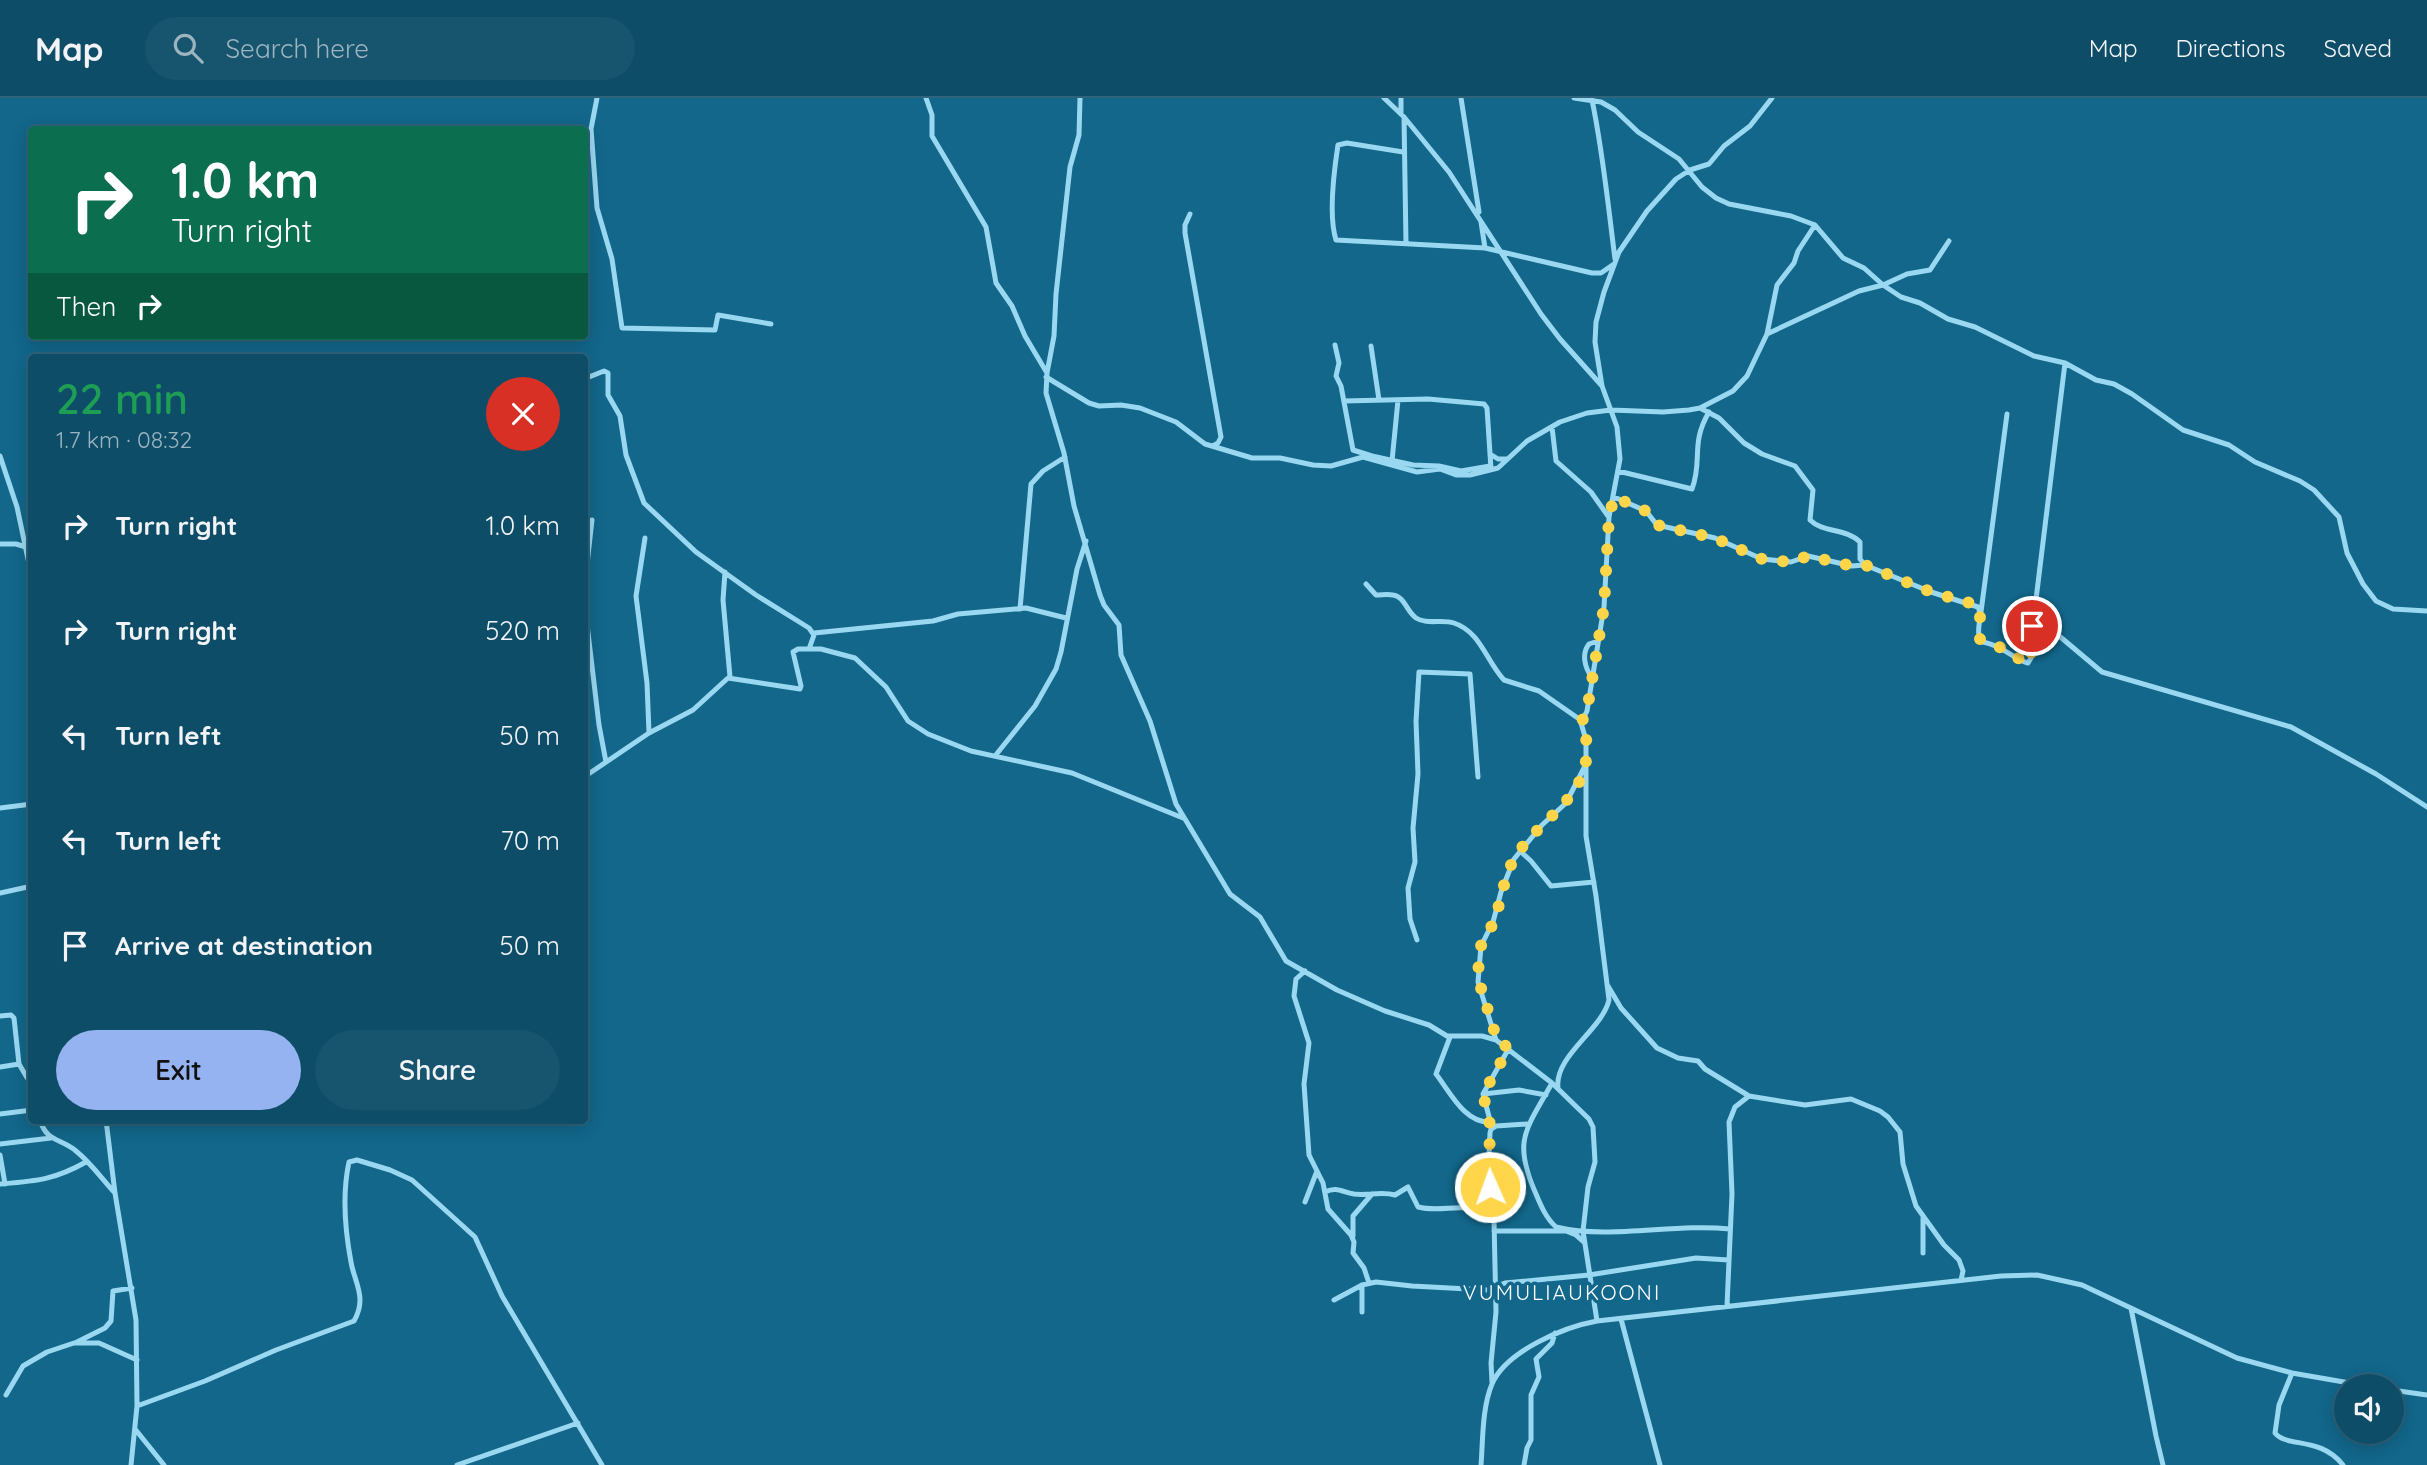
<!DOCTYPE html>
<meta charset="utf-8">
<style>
:root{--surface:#0e4d68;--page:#17546e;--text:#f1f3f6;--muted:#9bb4c0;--line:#2e647c;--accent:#95b2f1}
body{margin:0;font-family:Quicksand,sans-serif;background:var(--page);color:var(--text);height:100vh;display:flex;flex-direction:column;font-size:26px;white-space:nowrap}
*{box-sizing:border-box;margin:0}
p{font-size:23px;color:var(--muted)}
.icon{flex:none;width:38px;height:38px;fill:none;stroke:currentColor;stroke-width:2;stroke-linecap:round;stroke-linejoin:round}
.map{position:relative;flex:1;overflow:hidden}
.details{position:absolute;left:28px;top:256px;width:560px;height:770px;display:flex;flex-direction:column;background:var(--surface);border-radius:7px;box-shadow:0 4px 18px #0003,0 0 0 2px var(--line)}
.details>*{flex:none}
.guide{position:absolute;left:28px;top:28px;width:560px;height:214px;border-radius:7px;box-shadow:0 4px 18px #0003,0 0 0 2px var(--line);background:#0b6e4f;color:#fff;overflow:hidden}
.controls{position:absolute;left:2334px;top:1276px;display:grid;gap:14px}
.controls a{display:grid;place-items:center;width:70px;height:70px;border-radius:50%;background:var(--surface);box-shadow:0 4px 18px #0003,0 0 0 2px var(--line);font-size:35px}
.pin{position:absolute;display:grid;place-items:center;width:60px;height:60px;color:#fff;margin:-30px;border:4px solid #fff;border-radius:50%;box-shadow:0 2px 7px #0007}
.me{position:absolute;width:77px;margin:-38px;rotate:358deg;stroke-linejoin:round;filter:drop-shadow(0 0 5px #0008)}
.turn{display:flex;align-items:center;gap:24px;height:147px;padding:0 28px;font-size:32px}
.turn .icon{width:91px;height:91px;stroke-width:2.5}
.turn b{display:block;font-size:49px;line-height:60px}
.then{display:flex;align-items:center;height:66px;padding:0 28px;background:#0003;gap:14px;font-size:26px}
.round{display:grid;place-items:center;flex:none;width:74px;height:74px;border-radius:37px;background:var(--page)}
.headline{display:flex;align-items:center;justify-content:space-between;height:119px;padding:0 28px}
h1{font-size:42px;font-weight:600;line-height:52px;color:#1e9e55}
.button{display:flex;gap:14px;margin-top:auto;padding:14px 28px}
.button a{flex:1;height:80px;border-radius:42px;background:var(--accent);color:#111;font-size:28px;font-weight:600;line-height:80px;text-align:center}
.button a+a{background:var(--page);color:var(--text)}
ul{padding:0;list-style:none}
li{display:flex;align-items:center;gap:21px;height:105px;padding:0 28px}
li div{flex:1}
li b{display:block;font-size:26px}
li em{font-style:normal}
header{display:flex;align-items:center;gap:42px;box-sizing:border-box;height:98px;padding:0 35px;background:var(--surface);border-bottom:2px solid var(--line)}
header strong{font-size:33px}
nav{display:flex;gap:38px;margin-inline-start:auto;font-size:24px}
.search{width:490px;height:63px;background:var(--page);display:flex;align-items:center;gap:18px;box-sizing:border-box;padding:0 24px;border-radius:38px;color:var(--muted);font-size:26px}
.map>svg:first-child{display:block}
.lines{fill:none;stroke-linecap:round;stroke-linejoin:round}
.minor{stroke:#9ad8f1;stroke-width:5}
.route{stroke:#ffd54a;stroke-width:12;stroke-dasharray:0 21.6}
.labels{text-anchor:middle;stroke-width:7;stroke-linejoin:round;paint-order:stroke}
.quarter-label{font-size:21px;letter-spacing:2px;fill:#fff;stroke:#12678b}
</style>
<header>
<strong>Map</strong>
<div class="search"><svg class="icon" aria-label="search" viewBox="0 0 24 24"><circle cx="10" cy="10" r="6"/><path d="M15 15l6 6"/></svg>Search here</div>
<nav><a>Map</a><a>Directions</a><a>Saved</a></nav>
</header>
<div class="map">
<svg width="2427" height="1367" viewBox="0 0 2427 1367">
<rect width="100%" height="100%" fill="#12678b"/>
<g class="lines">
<path class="minor" d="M597,0L591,31L597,110L612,161L622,230L715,232L718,217L771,226
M926,0L932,17V38L986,129L996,185L1012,208L1025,238L1047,275
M1080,0L1079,37L1070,69L1056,196L1054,238L1047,275L1046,295L1064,355L1074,408L1100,497L1104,507L1119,527L1121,557L1150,623L1176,706L1230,796L1260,819L1286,863L1337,892L1385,913L1429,927L1447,938H1482L1496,942L1552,985L1589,1021L1593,1029L1595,1064L1588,1089L1583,1133L1597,1223
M1384,0L1404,19L1449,74L1541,216L1560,241L1602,288L1617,329L1620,361L1609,419L1604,509L1587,613L1581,625L1586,642V738L1596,798L1609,902C1602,932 1554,958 1558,990
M1401,0V16
M1461,0L1479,114
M1574,0L1601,4L1615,12L1638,34L1679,61L1702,89L1716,100L1729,106L1791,118L1815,127L1843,160L1864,170L1883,187L1901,199L1920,205L1948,221L1975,229L2034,258L2065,265L2096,282L2114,286L2132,296L2183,332L2229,347L2255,364L2300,383L2314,392L2339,419L2347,455L2363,486L2376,503L2393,511L2427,513
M1592,2C1603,54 1608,107 1615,161
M1404,19L1406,146
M1403,54L1347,45L1338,47C1334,73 1328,117 1336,142L1485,150L1592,175H1601L1614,166
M1190,116L1185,127V135L1221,339L1218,345L1213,348
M1481,124L1485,150
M1767,236L1859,193L1883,187L1907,176L1930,172L1949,143
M1335,247L1339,265L1336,278L1341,288L1353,352L1372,358L1413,367L1439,368L1461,373L1490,368
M1371,248L1379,302
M1046,279L1089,305L1099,308L1121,307L1140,310L1176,324L1205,346L1252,360H1280L1313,367L1331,368L1363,359L1417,374L1440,371L1456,377H1470L1498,370L1527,343L1560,324L1587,315L1611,312L1663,314L1689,312L1700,310L1733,293L1747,278L1767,236L1777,187L1794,165L1798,153L1815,127
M584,281L604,273L608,275V297L620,318L626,357L644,405L696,454L756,497L809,530L814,537L809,551
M1602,288L1595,244L1596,224L1604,194L1619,154L1647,113L1676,81L1690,72L1709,66L1724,48L1750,28L1772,0
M1344,303L1428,301L1484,306L1487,310L1491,371
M1700,310L1719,320L1744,345L1762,356L1795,368L1813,392L1810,422C1823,435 1846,430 1860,444V461L1865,467L1931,494L1978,509C1984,521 1973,534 1983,544C2004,548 2013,561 2028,565L2031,560L2032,528L2039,521L2102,574L2291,629L2376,676L2427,709
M1552,329L1556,363L1591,394L1608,418
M1490,356L1498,361H1507
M0,358L17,409L32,480
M1392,363L1398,302
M1618,373L1692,391C1703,362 1690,346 1709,314
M1614,399L1646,413L1657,427L1715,440L1762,461L1791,464L1808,458L1852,468L1864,467
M645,440L636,498L647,585L649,635
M0,446H16L26,449
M725,474L723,502L730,579
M1366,486L1376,497C1382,497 1388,496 1393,497C1404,498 1407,514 1416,520C1427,527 1442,521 1454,525C1481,534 1486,563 1504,582L1539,593L1582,623
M584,493L592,422
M584,501L599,627L606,664
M1020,511L1031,386L1043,373L1065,359
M1981,514L2007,316
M2033,526L2065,265
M814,535L933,523L958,516L1026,510L1066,520
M1592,580C1585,570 1581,556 1589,546L1598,543
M995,658L1035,608L1056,571L1061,554L1077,471L1086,443
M584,679L649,635L693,612L728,580L800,591L801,588L793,554L798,551H821L855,560L886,589L908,623L928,636L971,653L1072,675L1183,720
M0,710L32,706
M1520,753L1531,763L1551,788L1594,784
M0,795L32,788
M1417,842L1410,821L1408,790L1415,764L1413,730L1418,676L1416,623L1419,574L1470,576L1478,679
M1305,873L1296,881L1294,898L1309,945L1304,986L1309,1057L1323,1085L1328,1111L1351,1137L1354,1144L1353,1155L1364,1170L1369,1185
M1608,888L1621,910L1657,950L1678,960L1698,963L1705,971L1749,998
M0,918L11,917L14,920L19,966L32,988
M1450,939L1436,976C1450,994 1465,1026 1491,1024
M1496,942L1478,884L1481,848L1493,824L1501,794L1514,761L1542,727L1566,705L1585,668
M0,969L19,966
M1552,985C1526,1032 1512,1042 1536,1096C1541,1108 1546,1120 1556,1129C1610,1142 1674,1125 1730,1131
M1483,996L1519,992L1546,997
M0,1016L32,1012
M40,1022C47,1045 61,1040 76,1053C91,1065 102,1081 115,1095
M106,1022L115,1095L136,1222L137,1308L131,1367
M1491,1026L1483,996L1509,950
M0,1046L51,1040
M0,1057L5,1086
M0,1086C36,1083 54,1082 86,1064
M1458,1089H1490
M1325,1094C1337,1088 1342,1094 1354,1096C1368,1098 1381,1093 1395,1097L1408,1089L1418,1109C1446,1116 1467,1100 1493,1121
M1305,1104L1317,1073
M1923,1120V1155
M1494,1133H1566L1576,1137L1584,1144
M1353,1138V1118L1372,1096
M1334,1202L1362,1187L1376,1184L1412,1188L1487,1192L1505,1185L1589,1177L1696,1160L1729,1162
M1727,1208L1732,1096L1729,1024L1735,1009L1749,998L1805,1007L1851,1001L1880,1013L1888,1019L1900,1034L1903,1066L1916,1108L1944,1147L1959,1162L1963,1173L1961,1182
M2131,1210L2156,1338L2163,1367
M1362,1214V1187
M1621,1221L1660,1367
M75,1245L105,1230L111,1223L113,1193L132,1190
M2292,1275L2279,1307L2275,1335C2287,1350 2320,1338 2343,1367
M1492,1284L1491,1265L1496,1214L1494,1122L1488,1077L1490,1035L1491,1031L1496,1028L1527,1026
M2392,1292L2427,1297
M6,1297L23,1268L47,1254L74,1245H99L137,1262
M137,1308L205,1283L276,1252L354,1223C358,1216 360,1210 360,1202C360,1189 353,1177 351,1164C345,1132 342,1096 349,1064L357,1062L390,1072L412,1082L475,1139L502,1198L602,1367
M135,1331L164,1367
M457,1367L578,1325
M1481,1367C1483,1341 1482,1310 1492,1286C1506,1253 1564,1229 1597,1223L2001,1178L2037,1177L2082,1187L2237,1260L2292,1275L2367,1288
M1524,1367L1527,1350L1531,1342V1297L1539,1279L1536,1261L1552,1245L1555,1235"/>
</g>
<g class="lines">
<path class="route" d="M1490,1089L1488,1063L1491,1031L1483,996L1509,950L1496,942C1490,906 1472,889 1481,848C1483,840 1490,833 1493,825C1502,803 1503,780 1515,759C1541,718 1594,699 1586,640C1585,635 1582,631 1581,625L1587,613L1604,509L1609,419L1614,399L1646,413L1657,427L1715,440L1762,461L1791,464L1808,458L1852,468L1865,467L1931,494L1974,506L1980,512V541L2004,551L2026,565L2031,560L2032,528"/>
</g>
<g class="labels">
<g class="quarter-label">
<text x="1562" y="1202">VUMULIAUKOONI</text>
</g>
</g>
</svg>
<div class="controls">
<a><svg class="icon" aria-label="sound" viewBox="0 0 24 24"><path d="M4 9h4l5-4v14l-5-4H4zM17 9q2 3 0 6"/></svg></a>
</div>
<div class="pin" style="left:2032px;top:528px;background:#d93025"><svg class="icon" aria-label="arrive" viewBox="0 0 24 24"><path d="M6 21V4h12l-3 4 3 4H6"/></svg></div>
<svg class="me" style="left:1490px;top:1089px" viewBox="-20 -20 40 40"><circle r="17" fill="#ffd54a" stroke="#fff" stroke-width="3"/><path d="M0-11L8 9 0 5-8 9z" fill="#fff"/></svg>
<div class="guide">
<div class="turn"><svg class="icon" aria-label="right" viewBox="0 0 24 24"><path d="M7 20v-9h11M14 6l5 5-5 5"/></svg><div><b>1.0 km</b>Turn right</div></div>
<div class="then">Then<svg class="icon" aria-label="right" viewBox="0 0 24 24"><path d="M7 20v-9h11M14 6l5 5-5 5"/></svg></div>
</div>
<section class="details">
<div class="headline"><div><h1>22 min</h1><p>1.7 km · 08:32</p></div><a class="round" style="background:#d93025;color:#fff"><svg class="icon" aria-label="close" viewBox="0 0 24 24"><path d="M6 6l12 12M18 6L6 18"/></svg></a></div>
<ul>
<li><svg class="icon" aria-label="right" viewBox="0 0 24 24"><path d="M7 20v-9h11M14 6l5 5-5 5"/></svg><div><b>Turn right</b></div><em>1.0 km</em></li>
<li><svg class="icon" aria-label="right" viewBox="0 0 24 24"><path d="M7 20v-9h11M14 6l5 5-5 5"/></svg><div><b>Turn right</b></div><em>520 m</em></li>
<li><svg class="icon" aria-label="left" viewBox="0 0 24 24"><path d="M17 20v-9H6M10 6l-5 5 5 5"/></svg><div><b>Turn left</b></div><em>50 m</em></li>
<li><svg class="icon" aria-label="left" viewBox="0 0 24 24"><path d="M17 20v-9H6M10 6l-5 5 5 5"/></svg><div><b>Turn left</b></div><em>70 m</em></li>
<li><svg class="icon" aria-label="arrive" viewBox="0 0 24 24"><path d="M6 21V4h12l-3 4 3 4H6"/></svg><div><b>Arrive at destination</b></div><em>50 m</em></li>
</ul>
<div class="button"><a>Exit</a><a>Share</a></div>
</section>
</div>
